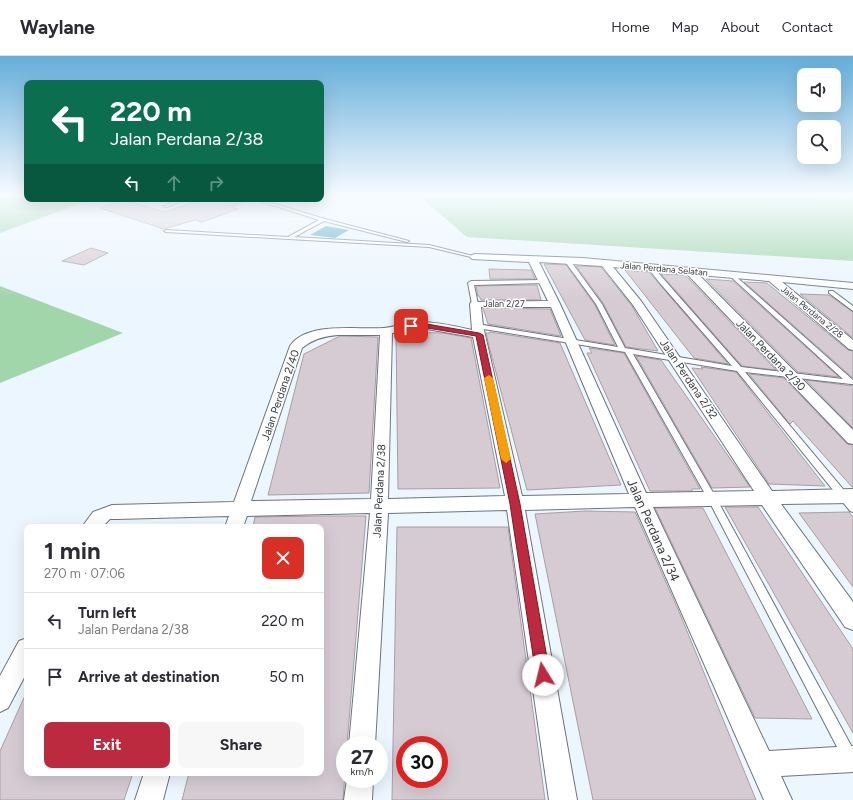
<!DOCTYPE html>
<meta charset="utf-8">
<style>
:root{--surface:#fff;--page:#f7f7f7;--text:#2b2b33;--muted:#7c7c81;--line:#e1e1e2;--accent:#bb2a3e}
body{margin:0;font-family:Figtree,sans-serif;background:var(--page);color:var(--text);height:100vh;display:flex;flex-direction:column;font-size:15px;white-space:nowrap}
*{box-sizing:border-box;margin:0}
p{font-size:13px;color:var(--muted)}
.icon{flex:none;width:22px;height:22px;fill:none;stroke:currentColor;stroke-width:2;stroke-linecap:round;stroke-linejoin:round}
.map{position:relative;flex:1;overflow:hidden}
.panel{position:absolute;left:24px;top:468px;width:300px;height:252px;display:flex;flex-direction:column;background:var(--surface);border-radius:8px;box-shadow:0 4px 16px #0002}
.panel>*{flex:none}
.top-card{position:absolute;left:24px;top:24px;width:300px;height:122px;border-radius:8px;box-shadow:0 4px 16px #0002;background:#0b6e4f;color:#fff;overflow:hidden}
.buttons{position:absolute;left:797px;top:12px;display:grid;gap:8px}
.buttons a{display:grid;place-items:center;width:44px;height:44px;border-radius:8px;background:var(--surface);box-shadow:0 4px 16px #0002;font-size:20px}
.speed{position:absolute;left:336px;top:680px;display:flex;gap:8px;font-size:20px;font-weight:700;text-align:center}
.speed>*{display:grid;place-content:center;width:52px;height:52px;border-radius:50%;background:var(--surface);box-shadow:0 4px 16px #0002;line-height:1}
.speed small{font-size:10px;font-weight:400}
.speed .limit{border:6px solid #d22;background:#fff;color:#111}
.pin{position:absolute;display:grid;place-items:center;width:34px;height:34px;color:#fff;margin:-17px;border-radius:8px;box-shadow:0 2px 6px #0006}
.me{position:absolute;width:44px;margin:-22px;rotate:351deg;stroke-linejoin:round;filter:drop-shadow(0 0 3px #0008)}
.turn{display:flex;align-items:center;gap:14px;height:84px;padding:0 20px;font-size:18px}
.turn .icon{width:52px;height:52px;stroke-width:2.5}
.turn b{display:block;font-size:28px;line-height:34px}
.lanes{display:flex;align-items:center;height:38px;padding:0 20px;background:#0003;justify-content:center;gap:20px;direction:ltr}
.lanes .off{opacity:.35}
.round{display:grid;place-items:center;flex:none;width:42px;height:42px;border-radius:8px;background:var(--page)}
.head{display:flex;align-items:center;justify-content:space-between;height:68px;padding:0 20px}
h1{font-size:24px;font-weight:700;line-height:30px}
.cta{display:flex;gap:8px;margin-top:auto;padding:8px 20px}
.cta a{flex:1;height:46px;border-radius:8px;background:var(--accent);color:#fff;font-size:16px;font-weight:700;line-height:46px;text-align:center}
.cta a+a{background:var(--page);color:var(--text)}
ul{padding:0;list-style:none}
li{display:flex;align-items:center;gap:12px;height:56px;padding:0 20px;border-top:1px solid var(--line)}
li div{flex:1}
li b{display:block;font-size:15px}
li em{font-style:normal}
header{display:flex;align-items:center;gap:24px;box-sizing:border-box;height:56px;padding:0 20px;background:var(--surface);border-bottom:1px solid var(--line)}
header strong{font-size:19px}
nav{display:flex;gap:22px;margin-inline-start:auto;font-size:14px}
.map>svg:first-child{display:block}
.green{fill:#a1d5aa}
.water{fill:#40a2c6}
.building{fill:#d6cbd3;stroke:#a89ea5;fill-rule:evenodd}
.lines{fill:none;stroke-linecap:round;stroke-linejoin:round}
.lane-casing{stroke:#6d757c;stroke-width:2}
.street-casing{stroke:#6d757c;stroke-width:2}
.lane{fill:#fff;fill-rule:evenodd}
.street{fill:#fff;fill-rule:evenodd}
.route{fill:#bb2a3e;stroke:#7a1b28}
.slow{fill:#f59e0b}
.labels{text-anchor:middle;stroke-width:3;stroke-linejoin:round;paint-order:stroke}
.far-street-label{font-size:9px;fill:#373b3e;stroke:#fff}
.street-label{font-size:11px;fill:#373b3e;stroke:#fff}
.near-street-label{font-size:13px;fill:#373b3e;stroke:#fff}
</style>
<header>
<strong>Waylane</strong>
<nav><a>Home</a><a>Map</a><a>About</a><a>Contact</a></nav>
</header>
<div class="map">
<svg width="853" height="744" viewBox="0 0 853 744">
<rect width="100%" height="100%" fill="#ecf6fe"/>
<path class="green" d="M0,138H27V143H93L0,177Z
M417,138H663L853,143V205L467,181Z
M0,230L123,277L0,327Z"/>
<path class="water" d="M326,170L349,174L335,182L310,179Z"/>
<path class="building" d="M203,143H248V144L231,151L238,153L202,166L195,164L164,173L100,152L123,144L165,156Z
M91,192L108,197L84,209L62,205Z
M544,208L566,209L595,249L615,289L585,284Z
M576,210L601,211L632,250L658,295L626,291L603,247Z
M489,213L531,214L535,223H490Z
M625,214L649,216L728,308L694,302Z
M661,218L684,219L689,223L776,314L742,310Z
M706,223L733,225L839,321L798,316Z
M744,226L767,227L848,294L853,295V322Z
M537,229L541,244H481L479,240H478L476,230Z
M800,238L829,239L853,256V282Z
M483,252L550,253L561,280L488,268Z
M404,276L443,277L471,282L500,432L398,433L396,278Z
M490,276L560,287L621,429L527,434L489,290L486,277H490Z
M340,280L378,281L369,437L268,439L304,298Z
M589,292L624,297L700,433H692V435H650L587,297H592Z
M636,300L661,304L750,431L712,432Z
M701,311L736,316L825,430L769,428L692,312L703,313Z
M749,318L784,322L847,388L853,389V432L793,365L790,368Z
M806,324L853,330V372Z
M725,451H758L853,593V677Z
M655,452H703L812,663L755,662Z
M585,455L635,456L680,558L756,744H593L535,458Z
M849,456L853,461V531L799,457Z
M323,460H366L347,689H345V717L343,744H182L189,717H321V471H253L255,461Z
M397,471H508L545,744H392ZM405,689H439V723H405Z
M27,635V717H133L124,744H0V695Z"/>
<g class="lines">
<defs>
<path id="lane" d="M180,143H185L167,151L164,150Z
M253,143H259L325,163L409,185L407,186L324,165L294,181L429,189L477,201L475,202L429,191L166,176L164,175L166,174L288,181L319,164Z
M565,203H569L602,248L625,292L732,310L659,226L648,212L651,210L653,211L741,311L843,323L730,220L729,219L732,217L853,324V328H851L745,316L853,445V456L850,455L737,315L633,298L715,440L853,693V714L848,712L709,445L625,296L477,272L474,270L477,268L618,291L596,248L564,204Z
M543,224L546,226L545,227L474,229L478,248L475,250L472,248L468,227L471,225Z
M829,235H833L853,250V255L829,237Z"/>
<path id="street" d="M475,198L583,202L853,227V233L782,226L853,284V294L849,293L769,225L699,219L853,374V388L848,387L687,218L613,211L641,245L772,435L853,433V447L781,448L853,546V574L845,571L762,449L653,451L769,695L853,690V716L781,720L792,744H764L635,451L525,454L577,744H549L507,454L388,457L375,689H349L370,457L247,460L243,471H225L229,460L117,463H110L102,471H82L93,456L112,449L234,446L290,290C307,265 357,274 384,272C396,271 408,265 420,266C438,266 455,270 472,274L470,248L471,246L548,245L529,206L472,203L470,201L472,199ZM539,206L602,210L633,249L754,435L646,437L560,248ZM481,251H551L629,438L522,440L483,270ZM421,272L473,281L505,440L388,443L392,277ZM338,279H380L371,443L251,445L302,292C313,283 324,280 338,279Z
M27,582V616L8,652L0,656V620L19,585Z
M144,717H170L163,744H135Z
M347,723H373L372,744H344Z"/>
</defs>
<use href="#lane" class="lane-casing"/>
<use href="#street" class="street-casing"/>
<use href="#lane" class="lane"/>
<use href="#street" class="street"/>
</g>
<linearGradient id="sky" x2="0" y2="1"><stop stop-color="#65adda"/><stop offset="0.57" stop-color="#f6fbff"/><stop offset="1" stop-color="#f6fbff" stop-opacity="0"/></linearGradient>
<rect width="853" height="243" fill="url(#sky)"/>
<path class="route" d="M421,267L479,277L483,279L520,448L550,619L548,624L543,626L538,624L536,619L510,448L476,280L421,271L411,272L407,270L411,268Z"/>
<path class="slow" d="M489,319L493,322L511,403L506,407L501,403L484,322Z"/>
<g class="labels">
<g class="far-street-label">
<text transform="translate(664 213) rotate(5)" y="3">Jalan Perdana Selatan</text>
<text x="504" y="251">Jalan 2/27</text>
<text transform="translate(812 256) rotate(39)" y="3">Jalan Perdana 2/28</text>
</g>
<g class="street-label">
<text transform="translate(771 299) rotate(46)" y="4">Jalan Perdana 2/30</text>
<text transform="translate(689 323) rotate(56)" y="4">Jalan Perdana 2/32</text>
<text transform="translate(280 339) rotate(-71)" y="4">Jalan Perdana 2/40</text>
<text transform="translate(379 435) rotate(-87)" y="4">Jalan Perdana 2/38</text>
</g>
<g class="near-street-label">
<text transform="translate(654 474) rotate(66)" y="5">Jalan Perdana 2/34</text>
</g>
</g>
</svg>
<div class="buttons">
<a><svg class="icon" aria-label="sound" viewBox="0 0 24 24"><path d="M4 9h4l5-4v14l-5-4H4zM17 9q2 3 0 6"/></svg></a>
<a><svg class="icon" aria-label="search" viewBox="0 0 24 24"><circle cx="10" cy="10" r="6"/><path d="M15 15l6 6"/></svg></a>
</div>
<div class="speed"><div>27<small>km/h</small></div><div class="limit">30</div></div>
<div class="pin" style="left:411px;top:270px;background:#d93025"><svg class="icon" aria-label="arrive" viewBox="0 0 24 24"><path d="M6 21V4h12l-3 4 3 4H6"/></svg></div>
<svg class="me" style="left:543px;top:619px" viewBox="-20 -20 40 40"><circle r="19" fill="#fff"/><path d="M0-13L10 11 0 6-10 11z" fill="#bb2a3e"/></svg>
<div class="top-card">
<div class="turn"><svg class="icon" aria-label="left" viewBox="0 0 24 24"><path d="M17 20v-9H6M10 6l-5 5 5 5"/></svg><div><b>220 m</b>Jalan Perdana 2/38</div></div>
<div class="lanes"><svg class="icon" aria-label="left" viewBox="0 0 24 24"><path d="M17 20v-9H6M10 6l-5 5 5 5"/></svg><svg class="icon off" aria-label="ahead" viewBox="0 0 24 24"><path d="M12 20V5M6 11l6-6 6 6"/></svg><svg class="icon off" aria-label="right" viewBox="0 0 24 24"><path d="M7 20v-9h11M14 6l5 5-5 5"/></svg></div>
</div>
<section class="panel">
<div class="head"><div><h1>1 min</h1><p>270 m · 07:06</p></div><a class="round" style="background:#d93025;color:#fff"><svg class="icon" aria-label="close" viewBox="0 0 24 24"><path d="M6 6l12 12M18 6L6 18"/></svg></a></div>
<ul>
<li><svg class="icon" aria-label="left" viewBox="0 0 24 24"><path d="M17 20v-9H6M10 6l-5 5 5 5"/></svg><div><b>Turn left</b><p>Jalan Perdana 2/38</p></div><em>220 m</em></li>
<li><svg class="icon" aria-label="arrive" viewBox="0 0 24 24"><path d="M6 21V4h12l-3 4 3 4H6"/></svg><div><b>Arrive at destination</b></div><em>50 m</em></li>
</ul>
<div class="cta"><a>Exit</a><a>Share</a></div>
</section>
</div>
